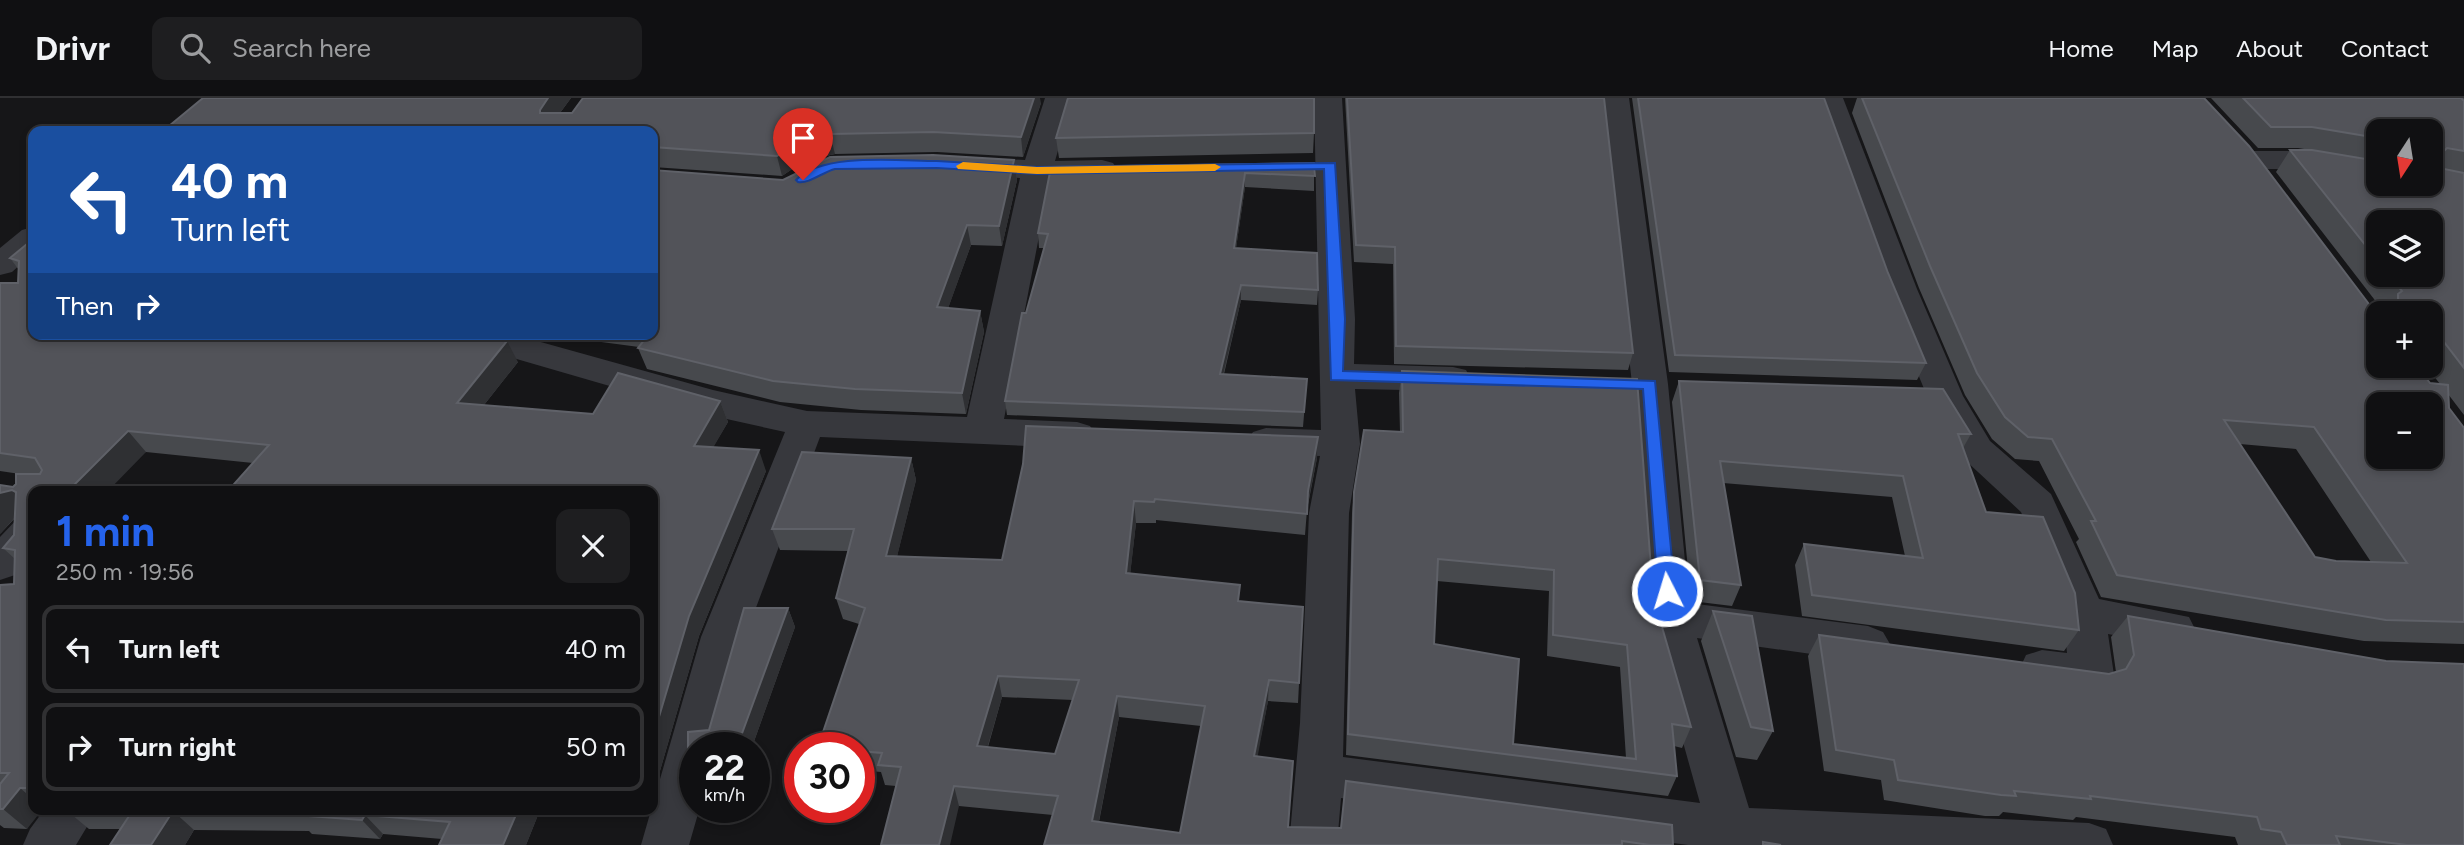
<!DOCTYPE html>
<meta charset="utf-8">
<style>
:root{--surface:#101012;--page:#1e1e20;--text:#f1f3f6;--muted:#9c9d9f;--line:#303032;--accent:#2563eb}
body{margin:0;font-family:Figtree,sans-serif;background:var(--page);color:var(--text);height:100vh;display:flex;flex-direction:column;font-size:26px;white-space:nowrap}
*{box-sizing:border-box;margin:0}
p{font-size:23px;color:var(--muted)}
.icon{flex:none;width:38px;height:38px;fill:none;stroke:currentColor;stroke-width:2;stroke-linecap:round;stroke-linejoin:round}
.map{position:relative;flex:1;overflow:hidden}
.side{position:absolute;left:28px;top:388px;width:630px;height:329px;display:flex;flex-direction:column;background:var(--surface);border-radius:14px;box-shadow:0 4px 10px #0003,0 0 0 2px var(--line)}
.side>*{flex:none}
.guide{position:absolute;left:28px;top:28px;width:630px;height:214px;border-radius:14px;box-shadow:0 4px 10px #0003,0 0 0 2px var(--line);background:#1a4fa0;color:#fff;overflow:hidden}
.needle{width:46px;rotate:192deg}
.buttons{position:absolute;left:2366px;top:21px;display:grid;gap:14px}
.buttons a{display:grid;place-items:center;width:77px;height:77px;border-radius:14px;background:var(--surface);box-shadow:0 4px 10px #0003,0 0 0 2px var(--line);font-size:35px}
.speed{position:absolute;left:679px;top:634px;display:flex;gap:14px;font-size:35px;font-weight:700;text-align:center}
.speed>*{display:grid;place-content:center;width:91px;height:91px;border-radius:50%;background:var(--surface);box-shadow:0 4px 10px #0003,0 0 0 2px var(--line);line-height:1}
.speed small{font-size:18px;font-weight:400}
.speed .limit{border:10px solid #d22;background:#fff;color:#111}
.pin{position:absolute;display:grid;place-items:center;width:60px;height:60px;color:#fff;margin:-72px -30px;border-radius:50% 50% 50% 0;rotate:-45deg;box-shadow:0 0 7px #0007}
.pin .icon{rotate:45deg}
.me{position:absolute;width:77px;margin:-38px;rotate:355deg;stroke-linejoin:round;filter:drop-shadow(0 0 5px #0008)}
.turn{display:flex;align-items:center;gap:24px;height:147px;padding:0 28px;font-size:32px}
.turn .icon{width:91px;height:91px;stroke-width:2.5}
.turn b{display:block;font-size:49px;line-height:60px}
.then{display:flex;align-items:center;height:66px;padding:0 28px;background:#0003;gap:14px;font-size:26px}
.round{display:grid;place-items:center;flex:none;width:74px;height:74px;border-radius:14px;background:var(--page)}
.headline{display:flex;align-items:center;justify-content:space-between;height:119px;padding:0 28px}
h1{font-size:42px;font-weight:700;line-height:52px;color:var(--accent)}
ul{padding:0;list-style:none}
li{display:flex;align-items:center;gap:21px;height:88px;margin:0 14px 10px;padding:0 14px;border:4px solid var(--line);border-radius:14px}
li div{flex:1}
li b{display:block;font-size:26px}
li em{font-style:normal}
header{display:flex;align-items:center;gap:42px;box-sizing:border-box;height:98px;padding:0 35px;background:var(--surface);border-bottom:2px solid var(--line)}
header strong{font-size:33px}
nav{display:flex;gap:38px;margin-inline-start:auto;font-size:24px}
.search{width:490px;height:63px;background:var(--page);display:flex;align-items:center;gap:18px;box-sizing:border-box;padding:0 24px;border-radius:14px;color:var(--muted);font-size:26px}
.map>svg:first-child{display:block}
.lines{fill:none;stroke-linecap:round;stroke-linejoin:round}
.minor{fill:#37383d;fill-rule:evenodd}
.wall{fill:#47494d;fill-rule:evenodd}
.shaded-wall{fill:#2f3033}
.building{fill:#525359;stroke:#5f6168;stroke-width:2;fill-rule:evenodd}
.route{fill:#2563eb;stroke:#184099;stroke-width:2}
.slow{fill:#f59e0b}
</style>
<header>
<strong>Drivr</strong>
<div class="search"><svg class="icon" aria-label="search" viewBox="0 0 24 24"><circle cx="10" cy="10" r="6"/><path d="M15 15l6 6"/></svg>Search here</div>
<nav><a>Home</a><a>Map</a><a>About</a><a>Contact</a></nav>
</header>
<div class="map">
<svg width="2464" height="747" viewBox="0 0 2464 747">
<rect width="100%" height="100%" fill="#161618"/>
<g class="lines">
<path class="minor" d="M1045,0H1073L1055,63L1102,62L1113,65L1117,71L1113,77L1050,81L1004,321L1077,324L1090,328L1096,337L1090,346L1077,350L820,339L745,539L715,649H695V709H700L689,747H641L701,539L785,334L713,318L458,244L453,236H512L713,292L807,313L967,319L1020,80L951,74L947,68L951,62L962,59L1025,62Z
M1314,0H1342L1355,221L1354,266L1453,269L1466,272L1471,281L1466,290L1453,293L1355,291L1360,346L1349,415L1343,659L1700,705L1648,519L1632,286L1601,0H1629L1668,286L1689,505L1868,528L1883,534L1890,546L1883,558L1868,564L1697,540L1749,710L2089,725L2106,731L2113,747H1688L1341,700L1337,747H1289L1300,625L1309,415L1320,358L1266,356L1253,352L1247,343L1253,334L1266,330L1321,332Z
M1815,0H1843L1917,191L1963,298L1990,343L2051,396L2099,501L2189,519L2195,531L2189,543L2174,548L2108,536L2114,577L2108,590C2082,598 2051,591 2026,583L2020,570L2026,557L2042,552L2067,555L2063,515L2021,414L1964,361L1927,298L1883,191Z
M2249,53H2298L2378,66V84L2298,71H2249L2238,68L2234,62L2238,56Z
M33,129V155L12,174L0,177V150L22,132Z
M33,415V456L15,477L0,482V439L19,419Z
M44,712H97L76,747H23L30,731Z"/>
</g>
<path class="wall" d="M203,0H571L560,15L1041,5L1023,59L937,54L835,56L804,63L782,78L653,69V33Z
M1345,0H1604L1633,255L1628,272L1394,266L1393,166L1354,164Z
M1632,0H1824L1888,175L1926,265L1917,282L1669,274Z
M1857,0H2204L2430,285L2440,286L2426,268H2431V215H2383L2384,214L2276,74L2290,52H2310L2298,50H2258L2211,0H2464V317L2448,296L2449,310L2464,330V546L2364,543L2101,499L2076,444L2079,441L2039,363L2015,361L1992,341L1965,297L1919,190L1852,15ZM2378,33H2431L2378,86ZM2378,124L2431,177H2378ZM2240,346L2296,351L2371,464L2336,463L2315,459Z
M1314,35L1313,55L1059,60L1056,40Z
M1014,62L1017,82L1002,148L971,147L948,210L980,213L984,234L966,316L861,312L780,304L647,271L638,250L639,249L541,236H653L783,82Z
M1314,65V93L1245,89L1236,150L1318,192L1317,207L1241,202L1224,276L1307,281L1303,329L1007,317L1005,303L1044,150H1039L1038,135L1051,69Z
M10,160L518,264L484,307L593,316L720,303L728,324L713,349L766,373L699,538L653,697V394L253,365L146,354L33,394V712L27,731L4,730L0,727V487L14,486L15,461L3,450L14,437L15,420L0,436L13,389L16,386L20,376L0,373V185H18L19,172Z
M522,236H540L537,240Z
M1402,273L1653,498L1691,629L1682,650L1674,648L1677,678L1668,698L1346,657L1352,415L1354,394L1400,334L1399,295ZM1437,483L1549,493L1547,558L1620,569L1626,660L1513,646L1434,546Z
M1679,283L1971,336L1963,350L1986,414L2079,532L2064,553L1802,518L1795,467L1804,446L1905,458L1892,399L1723,385L1741,487L1732,508L1691,503L1672,304Z
M1318,339L1317,360L1307,412L1305,437L1156,422V425H1136L1130,476L1240,503L1303,509L1298,605L1268,603L1257,658L1289,729L1341,730L1346,683L1673,747H1044L1053,717L959,708L896,688L885,687L881,674L859,672V526L843,521L836,500L848,453L780,452L772,431L911,360L916,382L897,458L1002,462L1023,366ZM1002,599L1073,602L1055,656L988,649ZM1119,619L1201,628L1180,735L1099,724Z
M744,510H788L795,529L752,649H695V701L688,689V634L709,632Z
M1713,513L1773,633L1757,662L1736,659L1701,543Z
M2128,518L2386,563L2464,747H2238L2235,739L2076,719L2073,722L2003,714L1999,718H1985L1884,702L1881,682L1824,673L1808,558L1819,537L2109,576L2116,574L2111,539Z
M66,712H540L526,747H439L442,741L383,736L380,741L312,736L309,733L194,732L185,747H110L120,731H89Z"/>
<path class="shaded-wall" d="M548,0H571L548,31L540,15V12Z
M1034,0H1040L1041,5L1023,59L1021,39Z
M830,36L835,56L804,63L782,78L777,58L799,43Z
M1014,62L1017,82L1002,148L999,128Z
M1245,75V89L1234,164V150Z
M967,127L971,147L941,230L937,209Z
M1241,187V202L1220,290V276Z
M980,213L984,234L966,316L962,295Z
M507,243L518,264L469,326L457,305Z
M720,303L728,324L702,369L694,348Z
M128,333L146,354L107,394H67Z
M1318,339L1317,360L1306,415L1308,393Z
M759,352L766,373L699,538L653,697V639L689,518Z
M911,360L916,382L892,479L886,458Z
M12,392L32,412L17,417L0,436V395Z
M1134,403L1136,425L1128,496L1126,475Z
M788,510L795,529L752,649H737Z
M998,578L1002,599L982,668L977,648Z
M1269,582L1268,603L1254,678V658Z
M1117,598L1119,619L1095,743L1092,723Z
M754,663L757,668L754,675Z
M954,688L959,708L950,747H939Z
M20,690L33,701V712H42L27,731L3,711Z
M518,712H540L526,747H503Z
M173,713L194,732L185,747H151Z
M365,717L383,736L380,741L362,722Z"/>
<path class="building" d="M203,0H548L540,12V15H572L583,0H1034L1021,39L933,34L830,36L799,43L777,58L653,49V33H163Z
M1068,0H1314V35L1056,40Z
M1347,0H1604L1633,255L1396,248L1395,149L1356,147Z
M1638,0H1824L1888,175L1926,265L1675,257Z
M1862,0H2204L2249,48L2378,218V268H2417L2430,285L2448,287L2449,310L2464,330V524L2386,522L2117,477L2091,423H2096L2052,341L2028,339L2005,319L1977,275L1930,168ZM2378,306H2431V359H2378ZM2224,322L2314,329L2407,465L2336,463L2315,459Z
M2243,0H2461L2464,3V53L2447,50L2444,53V62L2432,63L2434,69L2464,75V270L2444,244H2431V215H2398V196L2402,193L2389,177H2431V124H2378V163L2290,52H2312L2378,63V86H2431V33H2378V40L2312,29H2271Z
M933,57L1014,62L999,128L967,127L937,209L980,213L962,295L855,291L773,283L638,250L649,236H653V72L783,82L830,59Z
M1314,65L1315,78L1245,75L1234,150L1317,155L1318,192L1241,187L1220,276L1307,281L1304,314L1005,303L1022,215H1026L1048,136L1038,135L1051,69Z
M33,141V236H483L507,243L457,305L593,316L618,275L720,303L694,348L759,352L689,518L653,639V394H227L269,347L128,333L67,394H33V690H20L3,711H0V686L9,675H0V487L14,486L15,452L3,450L14,437L16,394L12,392L0,395V387L13,389L16,386V376H40L42,372L35,360L0,355V185H18L19,163L10,160Z
M1402,273L1637,281L1653,498L1691,629L1672,626L1677,678L1348,636L1354,394L1364,332L1403,334ZM1438,461L1554,472L1553,537L1627,547L1636,661L1513,646L1519,561L1434,546Z
M1679,283L1943,291L1971,336H1958L1986,414L2043,419L2075,495L2079,532L1812,497L1804,446L1923,460L1903,378L1720,363L1741,487L1700,482Z
M1026,328L1318,339L1308,393L1307,416L1155,401L1154,404L1134,403L1126,475L1240,487L1238,503L1303,509L1299,585L1269,582L1254,658L1293,663L1288,729L1341,730L1346,683L1672,727L1673,747H1650L1622,743V747H1044L1058,698L954,688L939,747H881L901,669L878,667L882,655L859,653V649H818L865,510L836,500L854,431H772L802,354L911,360L886,458L1002,462L1023,366ZM998,578L1079,582L1055,656L977,648ZM1117,598L1205,608L1180,735L1092,723Z
M744,510H788L737,649H695V689H688V634L709,632Z
M1713,513L1752,518L1773,633L1751,629Z
M2128,518L2386,563L2464,566V747H2407L2336,738L2340,747H2287L2281,734L2261,731L2257,719L2090,698L2091,701L2014,693L2016,698L2001,697L1898,682L1894,662L1836,652L1819,537L2109,576L2126,571L2134,557Z
M111,712H518L503,747H439L450,724L365,717L362,722L293,717L295,714L173,713L151,747H110L133,712Z
M1763,744L1781,747H1763Z"/>
<path class="route" d="M937,63L1037,69L1335,65L1345,221L1343,273L1655,283L1675,493L1673,498H1661L1658,493L1643,291L1331,282L1324,71L1037,76L937,70L835,71C823,74 809,86 798,84L796,82C822,54 900,63 937,63Z"/>
<path class="slow" d="M963,64L1037,69L1215,66L1221,69L1215,73L1037,76L958,71L956,68Z"/>
</svg>
<div class="buttons">
<a><svg class="needle" viewBox="-14 -14 28 28"><path d="M0-13l5 13h-10z" fill="#e53935"/><path d="M0 13l5-13h-10z" fill="#9c9d9f"/></svg></a>
<a><svg class="icon" aria-label="layers" viewBox="0 0 24 24"><path d="M12 4l9 5-9 5-9-5zM3 14l9 5 9-5"/></svg></a>
<a>+</a>
<a>−</a>
</div>
<div class="speed"><div>22<small>km/h</small></div><div class="limit">30</div></div>
<div class="pin" style="left:803px;top:82px;background:#d93025"><svg class="icon" aria-label="arrive" viewBox="0 0 24 24"><path d="M6 21V4h12l-3 4 3 4H6"/></svg></div>
<svg class="me" style="left:1667px;top:493px" viewBox="-20 -20 40 40"><circle r="17" fill="#2563eb" stroke="#fff" stroke-width="3"/><path d="M0-11L8 9 0 5-8 9z" fill="#fff"/></svg>
<div class="guide">
<div class="turn"><svg class="icon" aria-label="left" viewBox="0 0 24 24"><path d="M17 20v-9H6M10 6l-5 5 5 5"/></svg><div><b>40 m</b>Turn left</div></div>
<div class="then">Then<svg class="icon" aria-label="right" viewBox="0 0 24 24"><path d="M7 20v-9h11M14 6l5 5-5 5"/></svg></div>
</div>
<section class="side">
<div class="headline"><div><h1>1 min</h1><p>250 m · 19:56</p></div><a class="round"><svg class="icon" aria-label="close" viewBox="0 0 24 24"><path d="M6 6l12 12M18 6L6 18"/></svg></a></div>
<ul>
<li><svg class="icon" aria-label="left" viewBox="0 0 24 24"><path d="M17 20v-9H6M10 6l-5 5 5 5"/></svg><div><b>Turn left</b></div><em>40 m</em></li>
<li><svg class="icon" aria-label="right" viewBox="0 0 24 24"><path d="M7 20v-9h11M14 6l5 5-5 5"/></svg><div><b>Turn right</b></div><em>50 m</em></li>
</ul>
</section>
</div>
